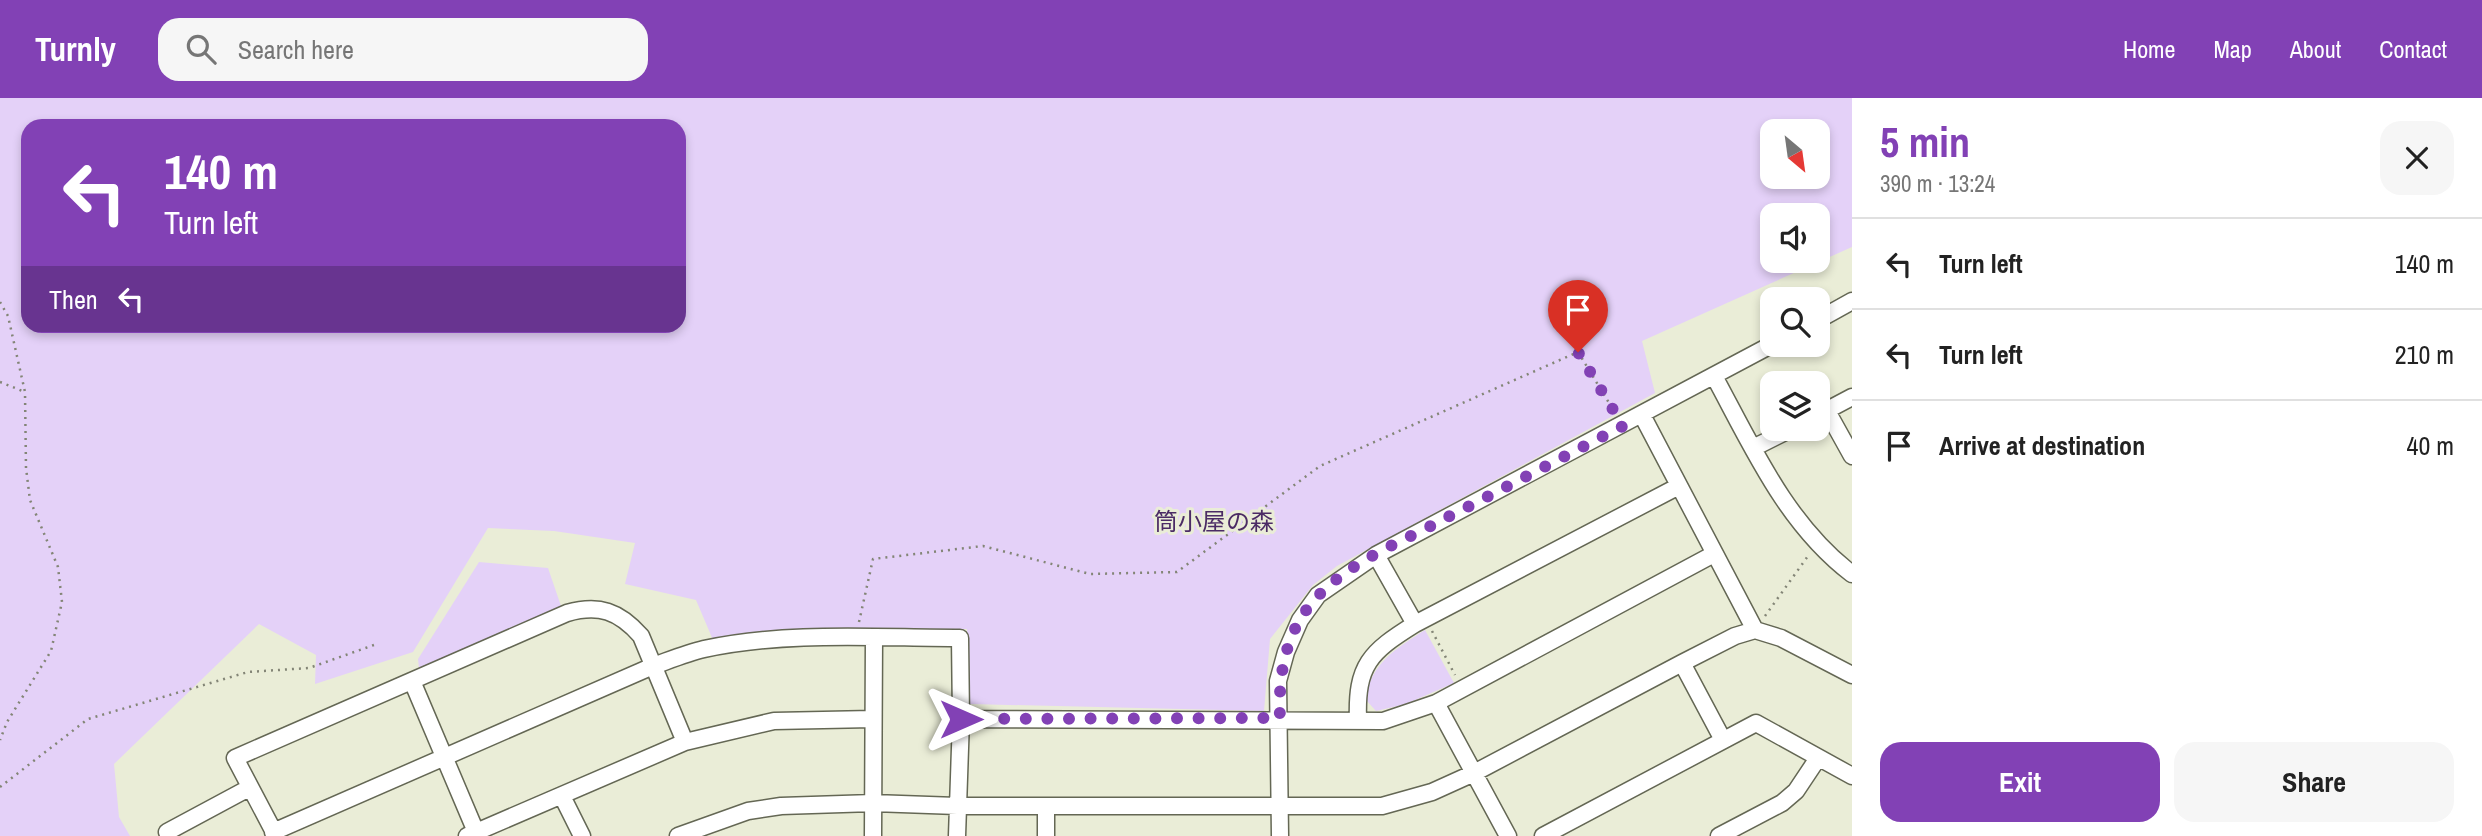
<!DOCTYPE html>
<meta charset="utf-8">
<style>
:root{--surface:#fff;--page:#f6f6f6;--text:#222;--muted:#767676;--line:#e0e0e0;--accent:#8241b5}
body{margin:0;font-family:"Archivo Narrow","Noto Sans JP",sans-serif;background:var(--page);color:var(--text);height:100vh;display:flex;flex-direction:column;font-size:26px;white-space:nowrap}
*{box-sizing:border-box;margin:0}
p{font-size:23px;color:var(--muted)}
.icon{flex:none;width:38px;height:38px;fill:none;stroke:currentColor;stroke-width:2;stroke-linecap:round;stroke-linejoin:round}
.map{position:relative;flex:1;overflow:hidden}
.sheet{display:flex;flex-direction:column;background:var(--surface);width:630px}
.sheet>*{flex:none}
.hud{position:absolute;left:21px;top:21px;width:665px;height:214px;border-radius:21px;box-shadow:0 4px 10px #0003;background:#8241b5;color:#fff;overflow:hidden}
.needle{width:46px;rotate:151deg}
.buttons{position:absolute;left:1760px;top:21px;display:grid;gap:14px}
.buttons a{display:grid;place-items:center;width:70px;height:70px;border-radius:14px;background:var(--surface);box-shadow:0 4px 10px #0003;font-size:35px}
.pin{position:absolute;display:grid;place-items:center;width:60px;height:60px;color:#fff;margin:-72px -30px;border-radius:50% 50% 50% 0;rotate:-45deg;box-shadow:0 0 7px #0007}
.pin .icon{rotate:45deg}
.me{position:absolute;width:77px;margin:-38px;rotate:90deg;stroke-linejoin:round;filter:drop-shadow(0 0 5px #0008)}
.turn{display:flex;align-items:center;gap:24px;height:147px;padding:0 28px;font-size:32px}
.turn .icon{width:91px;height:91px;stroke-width:2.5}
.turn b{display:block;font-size:49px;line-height:60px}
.then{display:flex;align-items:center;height:66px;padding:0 28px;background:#0003;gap:14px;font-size:26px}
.round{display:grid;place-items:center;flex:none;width:74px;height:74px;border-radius:21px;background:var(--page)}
.overview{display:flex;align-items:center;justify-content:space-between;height:119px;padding:0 28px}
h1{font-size:42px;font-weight:700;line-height:52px;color:var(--accent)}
.action{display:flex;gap:14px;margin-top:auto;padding:14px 28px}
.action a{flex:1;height:80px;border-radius:21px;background:var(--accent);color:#fff;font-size:28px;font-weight:700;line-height:80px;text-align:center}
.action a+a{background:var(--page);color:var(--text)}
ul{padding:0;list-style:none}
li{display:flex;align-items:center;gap:21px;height:91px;padding:0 28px;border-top:2px solid var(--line)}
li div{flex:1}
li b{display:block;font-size:26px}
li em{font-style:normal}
header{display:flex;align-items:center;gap:42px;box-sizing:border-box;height:98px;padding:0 35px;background:var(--accent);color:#fff}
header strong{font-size:33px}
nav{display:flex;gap:38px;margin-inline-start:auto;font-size:24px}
.search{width:490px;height:63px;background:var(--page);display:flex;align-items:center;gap:18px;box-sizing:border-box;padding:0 24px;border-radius:21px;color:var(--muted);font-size:26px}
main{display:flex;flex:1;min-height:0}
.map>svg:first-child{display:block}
.green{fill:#e4d1f8;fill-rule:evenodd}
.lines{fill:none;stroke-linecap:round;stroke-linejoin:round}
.minor-casing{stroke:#646754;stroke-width:19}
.path{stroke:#838576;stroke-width:2.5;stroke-dasharray:2 5;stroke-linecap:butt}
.minor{stroke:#fff;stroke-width:16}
.route{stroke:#8241b5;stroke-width:12;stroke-dasharray:0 21.6}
.labels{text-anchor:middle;stroke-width:6;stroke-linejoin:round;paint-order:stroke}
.park-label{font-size:24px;fill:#4b2b65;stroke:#eaedd7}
</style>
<header>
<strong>Turnly</strong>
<div class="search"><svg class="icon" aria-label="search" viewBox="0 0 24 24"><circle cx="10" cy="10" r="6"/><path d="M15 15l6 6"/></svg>Search here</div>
<nav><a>Home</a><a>Map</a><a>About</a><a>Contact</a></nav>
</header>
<main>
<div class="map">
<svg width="1852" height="738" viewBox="0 0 1852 738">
<rect width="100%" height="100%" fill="#eaedd7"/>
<path class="green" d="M0,0H1852V149L1642,243L1655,295L1337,468L1313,487L1270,541L1264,613L970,606L967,531L826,532L713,542L696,502L625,486L635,445L554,433L488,430L413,554L315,586L316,557L259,526L114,666L119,719L130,738H0ZM28,28H679V228H28ZM1773,33H1818V79H1773ZM1773,117H1818V163H1773Z
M479,464L548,470L561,508L419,570L418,561Z
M1425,532L1454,585L1406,606L1376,613L1366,602C1369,566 1397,550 1425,532Z"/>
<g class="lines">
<defs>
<path id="minor" d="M1818,222L1852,203
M1714,278C1752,348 1786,426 1852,476
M1827,313L1852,358
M1642,317L1755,532
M1818,317L1852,299
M1753,350L1791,331
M1376,457L1415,526
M1682,565L1723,642
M412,583L476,734
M1436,605L1508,738
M961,621L1383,623L1436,605L1714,456
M1358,622C1356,567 1370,554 1415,526L1679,388
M685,644L774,623L872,621
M562,698L582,738
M273,734L653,568C670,562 687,555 704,551C787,533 876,540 960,540L961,621L957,738
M169,738L167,734L249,690
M276,738L235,660L567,515C599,506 619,513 641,538L685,644L467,738
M678,738L748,713L781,708L873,705L957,708H1382L1432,694L1474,675L1682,565L1735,538L1755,532L1781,540L1852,577
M873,738L874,540
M1046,738V709
M1280,738L1278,583L1286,554L1300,522L1318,497L1376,457L1773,246
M1543,738L1756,625L1852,678
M1719,738L1782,705L1796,693L1818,660"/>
</defs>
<use href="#minor" class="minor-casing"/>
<path class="path" d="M0,204L8,218L25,294L26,370L30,402L58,469L62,504L51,553L7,624L0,642
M0,284L25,294
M1765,518L1808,458
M859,524L873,461L983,448L1090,476L1177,474L1320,368L1578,254L1614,313
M1432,533L1455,577
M0,689L88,621L248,574L309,570L374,547"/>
<use href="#minor" class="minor"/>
</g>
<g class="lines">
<path class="route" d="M961,621L1280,620C1278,575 1286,530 1319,497C1352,463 1401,444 1442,422C1503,391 1563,359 1623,328L1578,254"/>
</g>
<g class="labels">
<g class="park-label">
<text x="1214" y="432">筒小屋の森</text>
</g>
</g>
</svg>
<div class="buttons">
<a><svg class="needle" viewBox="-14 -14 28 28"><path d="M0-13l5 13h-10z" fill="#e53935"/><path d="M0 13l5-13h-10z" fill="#767676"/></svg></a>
<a><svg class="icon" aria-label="sound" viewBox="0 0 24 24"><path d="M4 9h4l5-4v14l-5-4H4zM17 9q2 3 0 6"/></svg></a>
<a><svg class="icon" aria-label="search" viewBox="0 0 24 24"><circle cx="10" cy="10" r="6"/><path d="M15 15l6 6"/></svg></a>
<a><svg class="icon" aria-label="layers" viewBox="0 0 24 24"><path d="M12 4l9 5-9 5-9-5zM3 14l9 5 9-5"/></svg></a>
</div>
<div class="pin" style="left:1578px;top:254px;background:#d93025"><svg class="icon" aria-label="arrive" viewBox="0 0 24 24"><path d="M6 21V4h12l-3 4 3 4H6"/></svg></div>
<svg class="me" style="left:961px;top:621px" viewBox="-20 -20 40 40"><path d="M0-17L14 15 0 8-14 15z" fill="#8241b5" stroke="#fff" stroke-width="4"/></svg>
<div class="hud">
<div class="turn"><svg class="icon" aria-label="left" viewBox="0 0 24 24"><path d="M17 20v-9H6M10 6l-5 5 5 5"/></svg><div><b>140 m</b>Turn left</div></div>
<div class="then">Then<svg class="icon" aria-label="left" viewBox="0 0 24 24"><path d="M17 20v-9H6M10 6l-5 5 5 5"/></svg></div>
</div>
</div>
<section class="sheet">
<div class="overview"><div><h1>5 min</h1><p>390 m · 13:24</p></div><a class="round"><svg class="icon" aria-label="close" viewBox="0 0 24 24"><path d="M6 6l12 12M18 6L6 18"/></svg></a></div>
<ul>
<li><svg class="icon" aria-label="left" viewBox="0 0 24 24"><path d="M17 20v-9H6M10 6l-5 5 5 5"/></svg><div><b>Turn left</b></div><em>140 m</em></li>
<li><svg class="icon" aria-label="left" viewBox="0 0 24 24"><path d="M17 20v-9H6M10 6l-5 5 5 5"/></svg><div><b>Turn left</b></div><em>210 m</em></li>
<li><svg class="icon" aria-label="arrive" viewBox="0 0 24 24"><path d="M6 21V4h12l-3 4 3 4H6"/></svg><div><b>Arrive at destination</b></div><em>40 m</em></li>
</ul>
<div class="action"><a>Exit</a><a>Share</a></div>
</section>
</main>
